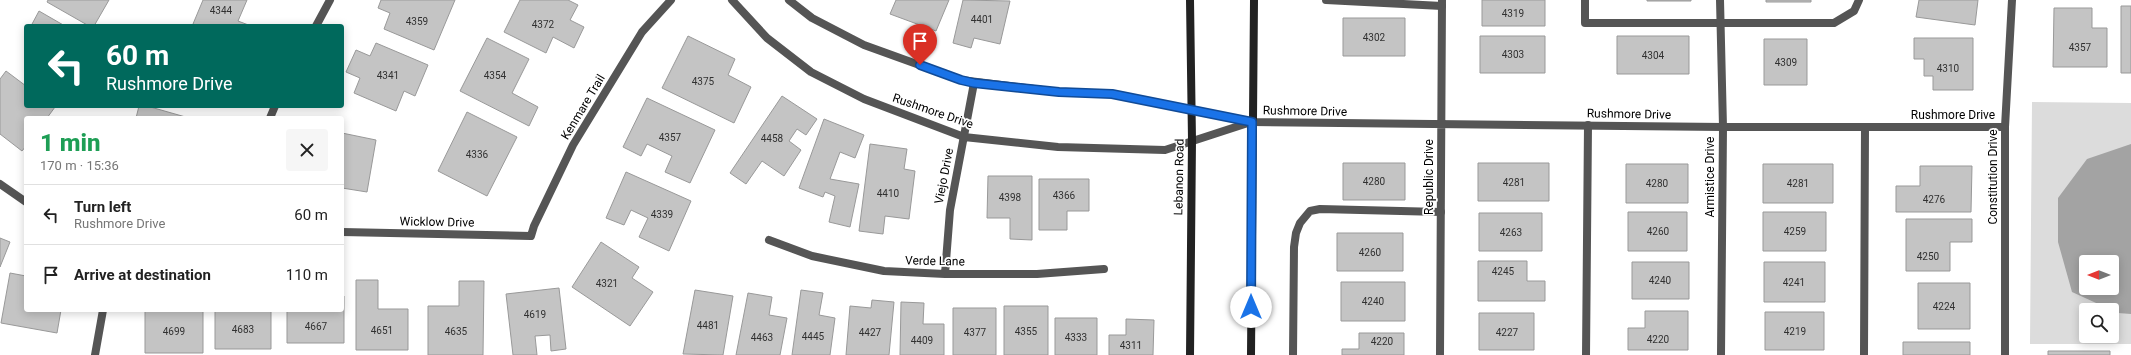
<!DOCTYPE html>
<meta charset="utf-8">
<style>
:root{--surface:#fff;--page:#f6f6f6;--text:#222;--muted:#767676;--line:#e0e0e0}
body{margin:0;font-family:Roboto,sans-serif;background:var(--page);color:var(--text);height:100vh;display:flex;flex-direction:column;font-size:15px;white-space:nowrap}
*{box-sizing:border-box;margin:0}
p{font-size:13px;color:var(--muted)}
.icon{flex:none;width:22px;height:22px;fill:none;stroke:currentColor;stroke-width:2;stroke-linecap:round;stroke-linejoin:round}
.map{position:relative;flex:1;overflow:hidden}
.details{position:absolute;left:24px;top:116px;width:320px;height:196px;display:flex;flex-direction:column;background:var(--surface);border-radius:4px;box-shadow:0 2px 10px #0003}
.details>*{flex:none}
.guide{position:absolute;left:24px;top:24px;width:320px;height:84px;border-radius:4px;box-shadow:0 2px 10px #0003;background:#00695c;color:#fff;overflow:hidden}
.needle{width:26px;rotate:270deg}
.fabs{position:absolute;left:2079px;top:255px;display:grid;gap:8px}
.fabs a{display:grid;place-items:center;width:40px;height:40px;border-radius:4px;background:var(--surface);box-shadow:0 2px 10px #0003;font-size:20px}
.pin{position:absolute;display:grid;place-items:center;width:34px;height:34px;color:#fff;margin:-41px -17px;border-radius:50% 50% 50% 0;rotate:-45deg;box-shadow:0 0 4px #0007}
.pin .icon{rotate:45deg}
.me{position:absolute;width:44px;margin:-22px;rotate:0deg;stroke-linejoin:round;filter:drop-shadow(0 0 3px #0008)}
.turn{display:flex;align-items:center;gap:14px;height:84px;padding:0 16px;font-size:18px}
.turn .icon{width:52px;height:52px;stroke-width:2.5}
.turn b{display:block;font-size:28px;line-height:34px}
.round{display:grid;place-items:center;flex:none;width:42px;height:42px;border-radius:4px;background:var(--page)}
.head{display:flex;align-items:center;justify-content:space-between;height:68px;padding:0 16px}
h1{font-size:24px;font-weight:800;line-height:30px;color:#1e9e55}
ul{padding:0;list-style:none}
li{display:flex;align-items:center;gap:12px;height:60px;padding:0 16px;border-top:1px solid var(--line)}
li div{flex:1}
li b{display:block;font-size:15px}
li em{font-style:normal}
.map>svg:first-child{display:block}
.green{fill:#dcdcdc;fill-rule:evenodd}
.water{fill:#a3a3a3;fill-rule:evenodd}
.building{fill:#c4c4c4;stroke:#999}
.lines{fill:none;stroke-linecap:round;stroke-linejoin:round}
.service{stroke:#555;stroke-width:8}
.minor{stroke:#555;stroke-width:8}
.secondary{stroke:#222;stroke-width:8}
.route-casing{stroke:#114b97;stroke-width:10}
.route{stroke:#1a73e8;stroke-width:7}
.labels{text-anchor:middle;stroke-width:3.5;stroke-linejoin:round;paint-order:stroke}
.number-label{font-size:10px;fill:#313131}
.street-label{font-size:12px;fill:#000;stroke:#fff}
</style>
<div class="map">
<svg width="2131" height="355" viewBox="0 0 2131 355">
<rect width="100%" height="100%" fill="#fff"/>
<path class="green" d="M2032,102L2131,103V344H2030ZM2086,262H2112V288H2086ZM2086,310H2112V336H2086Z"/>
<path class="water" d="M2131,144V314L2118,313L2072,292L2058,242V198L2087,159ZM2086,262H2112V288H2086Z"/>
<path class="building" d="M48,0H109L94,26H89L47,2Z
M203,0H247L238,21L251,26H198L193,24Z
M381,0H455L434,50L384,29L390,13L378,8Z
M520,0H568L578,5L570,20L584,27L574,48L553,37L546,53L504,32Z
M896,0H949L936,31L890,14Z
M963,0L1010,1L1000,44L974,38L971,48L953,43Z
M1482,0H1545V26H1482Z
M1647,0H1691V1H1647Z
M1766,0H1811V2H1766Z
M1919,0H1978L1975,25L1916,17Z
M2121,6H2131V73H2121Z
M2054,8H2092V28H2107V67H2053Z
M39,11L65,26H31Z
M1343,18H1405V56H1343Z
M688,36L735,59L728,75L751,87L734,123L662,88Z
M1480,36H1545V73H1480Z
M1617,36H1689V74H1617Z
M487,38L529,59L512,93L538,107L529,126L460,91Z
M1914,38H1973V90H1933V76H1924V59H1914Z
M1764,39H1807V85H1764Z
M376,43L428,65L415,96L404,91L396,111L354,93L360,78L346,72L356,50L370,56Z
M6,71L26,86V106L55,107L47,118H26V146L22,151L0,134V79Z
M782,96L817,119L806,135L797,129L789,141L801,150L784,176L762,161L746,184L730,173Z
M647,98L715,130L690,183L665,172L672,156L647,144L641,156L623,147Z
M139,106H147L189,118H136Z
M467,112L517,137L487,196L438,171Z
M824,119L864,135L855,158L840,152L830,179L859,184L850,227L829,222L835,196L825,192L823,197L799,188Z
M342,133L376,140L367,192L342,188Z
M870,144L907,149L904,169L915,171L909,219L885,216L883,234L859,231Z
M1343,163H1405V200H1343Z
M1478,163H1549V201H1478Z
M1626,164H1688V203H1626Z
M1763,164H1833V203H1763Z
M1920,166H1972L1971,212H1896V186H1920Z
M626,172L691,201L669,251L639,237L648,218L631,210L624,225L606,218Z
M988,176H1032V240L1010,239V218H987Z
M1039,179H1089V211H1067V230H1039Z
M1628,212H1687V251H1628Z
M1763,212H1826V251H1763Z
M1479,213H1542V251H1479Z
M1906,219H1972V242H1950V271H1906Z
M1337,233H1403V271H1337Z
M0,238L10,242L0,267Z
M601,242L639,267L632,278L653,292L630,326L572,287Z
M1478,261H1527V281H1545V301H1478Z
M1632,262H1689V299H1632Z
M1764,262H1825V302H1764Z
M10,273L26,276V310H61L57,333L1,323Z
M356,280H378V309H408V350H356Z
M459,281H484L483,355H428V306H459Z
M1341,282H1405V321H1341Z
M1918,283H1970V329H1918Z
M559,288L566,349L551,351L550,335L535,336L537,355H513L506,294Z
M695,290L733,296L723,355L683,354Z
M801,290L823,293L819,315L835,318L830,355H792Z
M748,293L772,297L769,315L787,318L780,355H736Z
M342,296H344V343H287V310H342Z
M872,300L894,302L889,355H846L850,306L871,308Z
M901,302L924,303L923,324H944V355H900Z
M1004,306H1048V355H1004Z
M953,308H996V355H953Z
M145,310H203V353H145Z
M215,310H271V349H215Z
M1645,311H1688V350H1628V328H1645Z
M1765,312H1824V350H1765Z
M1479,313H1534V350H1479Z
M1055,318H1097V355H1055Z
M1126,319L1154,320L1153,355H1109V335H1126Z
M1359,333H1404V355H1342V349H1359Z
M1903,342H1970V355H1903Z
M2048,351H2110V355H2048Z"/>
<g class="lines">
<path class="service" d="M1326,0L1442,6
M1585,0V23H1834L1854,11L1859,0
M1293,355L1294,247L1296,233L1300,223L1310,211L1320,209L1441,212
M1586,355L1588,125
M1864,355L1865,127"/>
<path class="minor" d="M732,0L767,38L811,72L864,99L964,137L1058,147L1165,150L1251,122
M789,0L812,18L864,45L961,80L1059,92L1112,94L1252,122L1723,127H2005
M1720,0L1723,127L1721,355
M316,26L330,0
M270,118L275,106
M0,184L26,202
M342,232L531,236L534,226L573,145L642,32L671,0
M769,240L812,256L884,271L945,274H1037L1104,269
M945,274L950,210L974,83
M95,355L103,310
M1440,355L1442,0
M2005,355V127L2012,0"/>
<path class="secondary" d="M1190,355L1192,140L1190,0
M1251,355L1254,0"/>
</g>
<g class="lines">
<defs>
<path id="route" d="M920,65L961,80L974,83L1059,92L1112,94L1252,122L1251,307"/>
</defs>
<use href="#route" class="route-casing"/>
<use href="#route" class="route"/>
</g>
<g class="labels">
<g class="number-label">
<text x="221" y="14">4344</text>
<text x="1513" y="17">4319</text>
<text x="982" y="23">4401</text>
<text x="417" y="25">4359</text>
<text x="543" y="28">4372</text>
<text x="1374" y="41">4302</text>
<text x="2080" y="51">4357</text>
<text x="1513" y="58">4303</text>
<text x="1653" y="59">4304</text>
<text x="1786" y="66">4309</text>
<text x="1948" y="72">4310</text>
<text x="388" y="79">4341</text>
<text x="495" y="79">4354</text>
<text x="703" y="85">4375</text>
<text x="670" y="141">4357</text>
<text x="772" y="142">4458</text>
<text x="477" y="158">4336</text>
<text x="1374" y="185">4280</text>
<text x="1514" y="186">4281</text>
<text x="1657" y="187">4280</text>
<text x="1798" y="187">4281</text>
<text x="888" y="197">4410</text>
<text x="1064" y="199">4366</text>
<text x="1010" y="201">4398</text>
<text x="1934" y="203">4276</text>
<text x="662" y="218">4339</text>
<text x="1658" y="235">4260</text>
<text x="1795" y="235">4259</text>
<text x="1511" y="236">4263</text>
<text x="1370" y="256">4260</text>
<text x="1928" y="260">4250</text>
<text x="1503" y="275">4245</text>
<text x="1660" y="284">4240</text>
<text x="1794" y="286">4241</text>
<text x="607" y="287">4321</text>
<text x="1373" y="305">4240</text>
<text x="1944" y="310">4224</text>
<text x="535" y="318">4619</text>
<text x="708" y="329">4481</text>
<text x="316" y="330">4667</text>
<text x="243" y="333">4683</text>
<text x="382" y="334">4651</text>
<text x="174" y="335">4699</text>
<text x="456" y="335">4635</text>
<text x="1026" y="335">4355</text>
<text x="1795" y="335">4219</text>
<text x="870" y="336">4427</text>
<text x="975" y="336">4377</text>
<text x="1507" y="336">4227</text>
<text x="813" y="340">4445</text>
<text x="762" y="341">4463</text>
<text x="1076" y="341">4333</text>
<text x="1658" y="343">4220</text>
<text x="922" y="344">4409</text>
<text x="1382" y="345">4220</text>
<text x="1131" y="349">4311</text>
</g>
<g class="street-label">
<text transform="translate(583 107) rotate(-59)" y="4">Kenmare Trail</text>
<text transform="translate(933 111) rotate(19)" y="4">Rushmore Drive</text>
<text transform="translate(1305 111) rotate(1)" y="4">Rushmore Drive</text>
<text transform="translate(1629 114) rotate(1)" y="4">Rushmore Drive</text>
<text x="1953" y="119">Rushmore Drive</text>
<text transform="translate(944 176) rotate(-79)" y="4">Viejo Drive</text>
<text transform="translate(1179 177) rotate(-89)" y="4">Lebanon Road</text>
<text transform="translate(1429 177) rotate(-90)" y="4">Republic Drive</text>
<text transform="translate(1710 177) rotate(-90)" y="4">Armistice Drive</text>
<text transform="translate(1993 177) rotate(-90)" y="4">Constitution Drive</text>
<text transform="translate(437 222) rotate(1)" y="4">Wicklow Drive</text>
<text transform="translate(935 261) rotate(1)" y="4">Verde Lane</text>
</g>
</g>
</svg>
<div class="fabs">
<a><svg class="needle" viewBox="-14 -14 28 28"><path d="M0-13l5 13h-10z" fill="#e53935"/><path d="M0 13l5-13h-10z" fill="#767676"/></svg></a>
<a><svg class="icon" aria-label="search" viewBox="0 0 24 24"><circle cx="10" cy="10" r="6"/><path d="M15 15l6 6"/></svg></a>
</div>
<div class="pin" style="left:920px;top:65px;background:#d93025"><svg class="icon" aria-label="arrive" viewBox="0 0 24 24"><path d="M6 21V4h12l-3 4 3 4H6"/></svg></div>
<svg class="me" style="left:1251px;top:307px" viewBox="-20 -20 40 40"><circle r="19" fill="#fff"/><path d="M0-13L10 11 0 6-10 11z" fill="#1a73e8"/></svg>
<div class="guide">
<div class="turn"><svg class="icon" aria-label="left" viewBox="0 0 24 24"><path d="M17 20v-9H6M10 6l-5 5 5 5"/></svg><div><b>60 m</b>Rushmore Drive</div></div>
</div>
<section class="details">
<div class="head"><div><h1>1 min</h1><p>170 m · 15:36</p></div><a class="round"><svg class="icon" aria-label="close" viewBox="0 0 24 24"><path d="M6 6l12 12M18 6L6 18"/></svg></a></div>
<ul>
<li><svg class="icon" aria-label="left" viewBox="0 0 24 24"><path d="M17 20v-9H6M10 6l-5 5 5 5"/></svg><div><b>Turn left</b><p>Rushmore Drive</p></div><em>60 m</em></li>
<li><svg class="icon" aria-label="arrive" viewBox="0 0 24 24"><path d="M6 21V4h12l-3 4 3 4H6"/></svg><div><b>Arrive at destination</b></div><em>110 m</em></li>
</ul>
</section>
</div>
